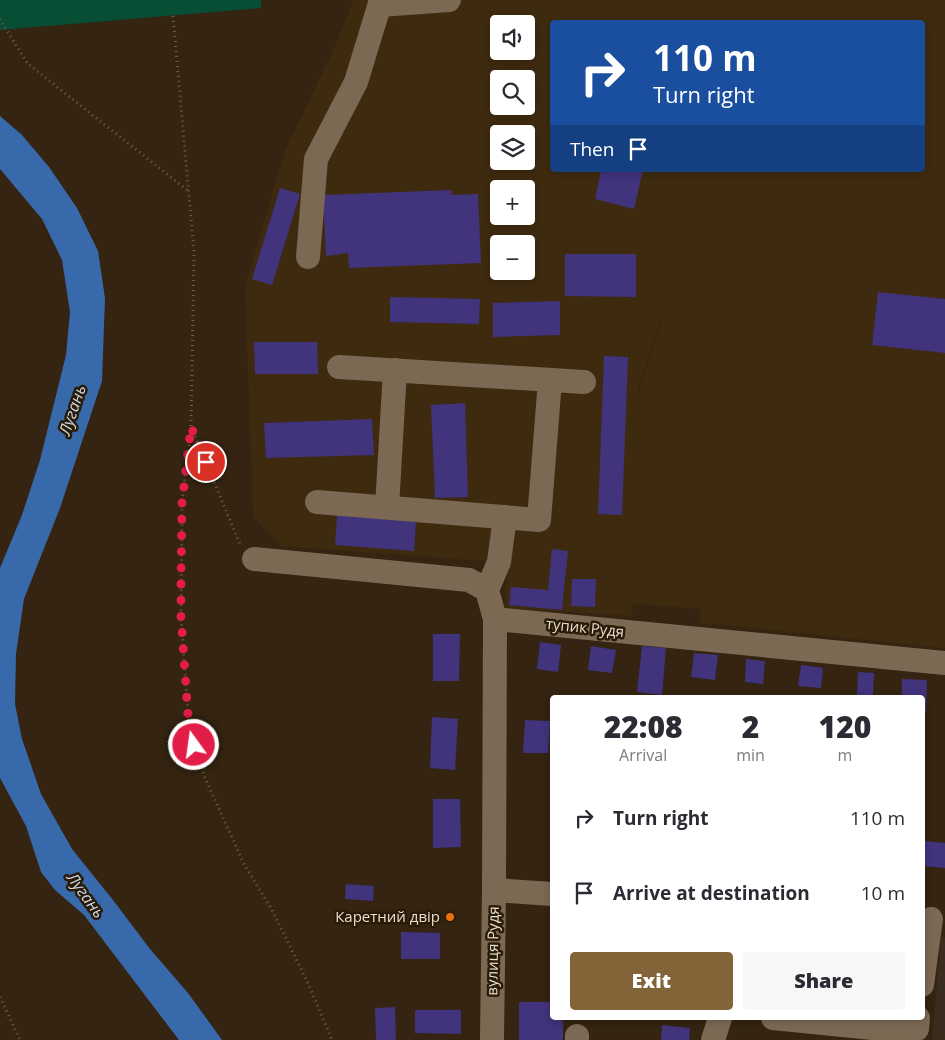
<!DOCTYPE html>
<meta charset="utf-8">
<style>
:root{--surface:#fff;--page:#f7f7f7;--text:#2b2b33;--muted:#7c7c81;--accent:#836338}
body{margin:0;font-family:"Open Sans",sans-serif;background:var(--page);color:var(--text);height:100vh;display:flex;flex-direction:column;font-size:19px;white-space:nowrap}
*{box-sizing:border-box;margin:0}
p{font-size:16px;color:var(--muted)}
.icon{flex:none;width:28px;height:28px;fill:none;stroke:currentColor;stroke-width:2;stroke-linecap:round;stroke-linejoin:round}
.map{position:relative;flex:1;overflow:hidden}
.sheet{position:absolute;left:550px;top:695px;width:375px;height:325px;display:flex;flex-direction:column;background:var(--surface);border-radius:5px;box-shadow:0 2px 8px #0003}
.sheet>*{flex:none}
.guide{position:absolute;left:550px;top:20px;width:375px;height:152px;border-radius:5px;box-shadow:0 2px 8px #0003;background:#1a4fa0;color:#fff;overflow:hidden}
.fabs{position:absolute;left:490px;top:15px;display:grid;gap:10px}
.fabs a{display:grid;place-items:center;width:45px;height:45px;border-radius:5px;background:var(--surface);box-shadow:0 2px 8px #0003;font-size:25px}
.pin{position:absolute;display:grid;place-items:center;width:42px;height:42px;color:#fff;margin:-21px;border:2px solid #fff;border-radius:50%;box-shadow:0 1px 5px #0007}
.me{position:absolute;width:55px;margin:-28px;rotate:346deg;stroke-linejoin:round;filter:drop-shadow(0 0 4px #0008)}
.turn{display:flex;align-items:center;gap:18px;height:105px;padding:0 20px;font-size:22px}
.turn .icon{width:65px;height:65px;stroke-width:2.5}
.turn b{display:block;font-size:35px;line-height:42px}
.then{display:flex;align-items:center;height:48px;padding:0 20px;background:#0003;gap:10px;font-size:19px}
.eta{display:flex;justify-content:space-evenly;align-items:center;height:85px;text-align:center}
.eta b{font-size:30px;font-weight:800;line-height:35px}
.primary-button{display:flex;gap:10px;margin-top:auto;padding:10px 20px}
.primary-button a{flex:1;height:58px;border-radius:5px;background:var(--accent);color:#fff;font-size:20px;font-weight:800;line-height:58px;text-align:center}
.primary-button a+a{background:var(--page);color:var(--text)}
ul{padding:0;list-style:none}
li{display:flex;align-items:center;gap:15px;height:75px;padding:0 20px}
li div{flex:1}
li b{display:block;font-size:19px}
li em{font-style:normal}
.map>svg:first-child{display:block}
.built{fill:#3e2a0f;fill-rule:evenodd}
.education{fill:#3a2c1f}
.green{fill:#074e34}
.water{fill:#3869ab}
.building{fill:#41337c}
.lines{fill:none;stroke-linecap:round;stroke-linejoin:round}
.path{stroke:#6e6050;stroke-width:3;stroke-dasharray:1 4;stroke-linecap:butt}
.minor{stroke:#7c6954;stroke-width:24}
.route{stroke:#e11d48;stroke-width:9;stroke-dasharray:0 16.2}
.food-dot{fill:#e8710a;stroke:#2a1b07;stroke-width:2}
.labels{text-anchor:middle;stroke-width:5;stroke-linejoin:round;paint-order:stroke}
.street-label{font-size:15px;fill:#e7ddd1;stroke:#2a1b07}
.poi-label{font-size:15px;fill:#e7ddd1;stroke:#2a1b07;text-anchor:end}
.water-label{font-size:16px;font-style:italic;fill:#cddbed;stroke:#2a1b07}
</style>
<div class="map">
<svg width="945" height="1040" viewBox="0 0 945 1040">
<rect width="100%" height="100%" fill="#342411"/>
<path class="built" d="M354,0H945V648L700,623V609L633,604L632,616L504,608L508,563L281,546L253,517L245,287L284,153L329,59ZM552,22H922V170H552ZM499,24H526V51H499ZM499,79H526V106H499ZM499,134H526V161H499ZM499,189H526V216H499ZM499,244H526V271H499ZM672,285L637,398V395L644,371Z"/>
<path class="education" d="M941,938H945V1040H932Z"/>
<path class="green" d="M0,0H261V8L0,30Z"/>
<path class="water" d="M0,116L22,135L49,167L77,208L98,251L105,298L102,381L60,508L24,599L16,654L15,704L22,739L41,794L72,849L113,900L150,949L188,993L222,1040H179L84,915L55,890L41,872L26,826L0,778V568L22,515L40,460L66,355L70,312L62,260L42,219L0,169Z"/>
<path class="building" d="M601,170H643L634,209L595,199Z
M280,188L300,194L272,285L252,279Z
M451,190L452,195L478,194L481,263L349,268L348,253L326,256L323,195Z
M565,254H636V297L565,296Z
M878,292L945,299V353L872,345Z
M390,297L480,299L479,324L390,322Z
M560,301V335L493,337V303Z
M254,342H317L318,374H255Z
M604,356L628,357L622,515L598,514Z
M465,403L468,497L435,498L431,405Z
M372,419L374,455L266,458L264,423Z
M337,515L416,522L414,551L335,545Z
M552,549L568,551L562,610L509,605L511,587L548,590Z
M572,579H596L595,607L571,606Z
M433,634H460L459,681H433Z
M540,642L561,645L558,672L537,669Z
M591,646L616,650L612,673L588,670Z
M642,646L666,648L662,695L637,692Z
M694,653L718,655L715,680L691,677Z
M746,659L765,661L763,684L745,682Z
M801,665L823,668L821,688L798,686Z
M858,672L874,673L873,697L857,696Z
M902,679L927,680L926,713H922V698H902Z
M432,717L458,719L455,770L430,768Z
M525,720L550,721L548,753H523Z
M433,799H460L461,847L433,848Z
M925,841L945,843V868L923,866Z
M346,884L374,886L373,901L345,899Z
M401,932L440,933V959H401Z
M519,1002H552V1018H563V1040H519Z
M395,1007L396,1040H376L375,1008Z
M415,1010H461V1034L415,1033Z
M662,1025L690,1028L689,1040H661Z"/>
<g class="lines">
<path class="path" d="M173,16L194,252L191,427L182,503L181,617L189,729L205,778L244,864L272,910L307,981L332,1040
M0,19L27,63L187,190
M191,427L240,544
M0,997L20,1040"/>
<path class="minor" d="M380,5L449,0
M308,257L316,159L356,82L381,0
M339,367L584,382
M317,502L539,520L550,380
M387,507L395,370
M254,559L469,580L487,590L495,619
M487,590L499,562L505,517
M494,890L495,619L945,663
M922,985L931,919
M773,1018L892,1030L917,1029L918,1018
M577,1036V1040
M492,1040L494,890L552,894
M713,1040L720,1018"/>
</g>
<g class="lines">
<path class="route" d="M194,745L189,729L181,617V579L182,503L191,427L206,462"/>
</g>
<circle class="food-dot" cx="450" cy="917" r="5"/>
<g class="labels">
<g class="street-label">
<text transform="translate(585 628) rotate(6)" y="5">тупик Рудя</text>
<text transform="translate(493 951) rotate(-89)" y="5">вулиця Рудя</text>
</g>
<g class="poi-label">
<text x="440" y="922">Каретний двір</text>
</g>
<g class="water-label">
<text transform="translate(72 410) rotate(-71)" y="6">Лугань</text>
<text transform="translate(86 895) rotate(54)" y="6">Лугань</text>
</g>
</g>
</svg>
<div class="fabs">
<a><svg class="icon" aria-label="sound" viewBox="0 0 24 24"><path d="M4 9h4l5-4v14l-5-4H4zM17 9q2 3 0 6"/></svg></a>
<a><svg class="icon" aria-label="search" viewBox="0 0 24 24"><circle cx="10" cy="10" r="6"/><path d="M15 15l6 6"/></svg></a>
<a><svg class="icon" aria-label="layers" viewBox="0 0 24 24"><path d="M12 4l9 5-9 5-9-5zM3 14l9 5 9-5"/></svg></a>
<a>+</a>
<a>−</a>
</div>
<div class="pin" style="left:206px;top:462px;background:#d93025"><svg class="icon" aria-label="arrive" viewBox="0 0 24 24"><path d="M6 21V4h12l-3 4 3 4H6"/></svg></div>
<svg class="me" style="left:194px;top:745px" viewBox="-20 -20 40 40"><circle r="17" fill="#e11d48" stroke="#fff" stroke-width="3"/><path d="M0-11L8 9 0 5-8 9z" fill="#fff"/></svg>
<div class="guide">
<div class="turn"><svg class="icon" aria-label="right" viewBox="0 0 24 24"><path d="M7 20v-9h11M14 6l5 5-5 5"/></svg><div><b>110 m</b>Turn right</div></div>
<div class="then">Then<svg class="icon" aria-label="arrive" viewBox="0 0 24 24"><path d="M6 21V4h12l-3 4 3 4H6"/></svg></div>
</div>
<section class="sheet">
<div class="eta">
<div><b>22:08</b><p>Arrival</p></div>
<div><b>2</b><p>min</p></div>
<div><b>120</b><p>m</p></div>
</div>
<ul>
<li><svg class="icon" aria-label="right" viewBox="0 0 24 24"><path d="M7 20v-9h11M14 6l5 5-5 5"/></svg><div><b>Turn right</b></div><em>110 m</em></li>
<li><svg class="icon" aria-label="arrive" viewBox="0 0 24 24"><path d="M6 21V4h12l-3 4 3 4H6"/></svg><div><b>Arrive at destination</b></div><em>10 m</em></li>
</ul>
<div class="primary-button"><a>Exit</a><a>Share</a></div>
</section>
</div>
